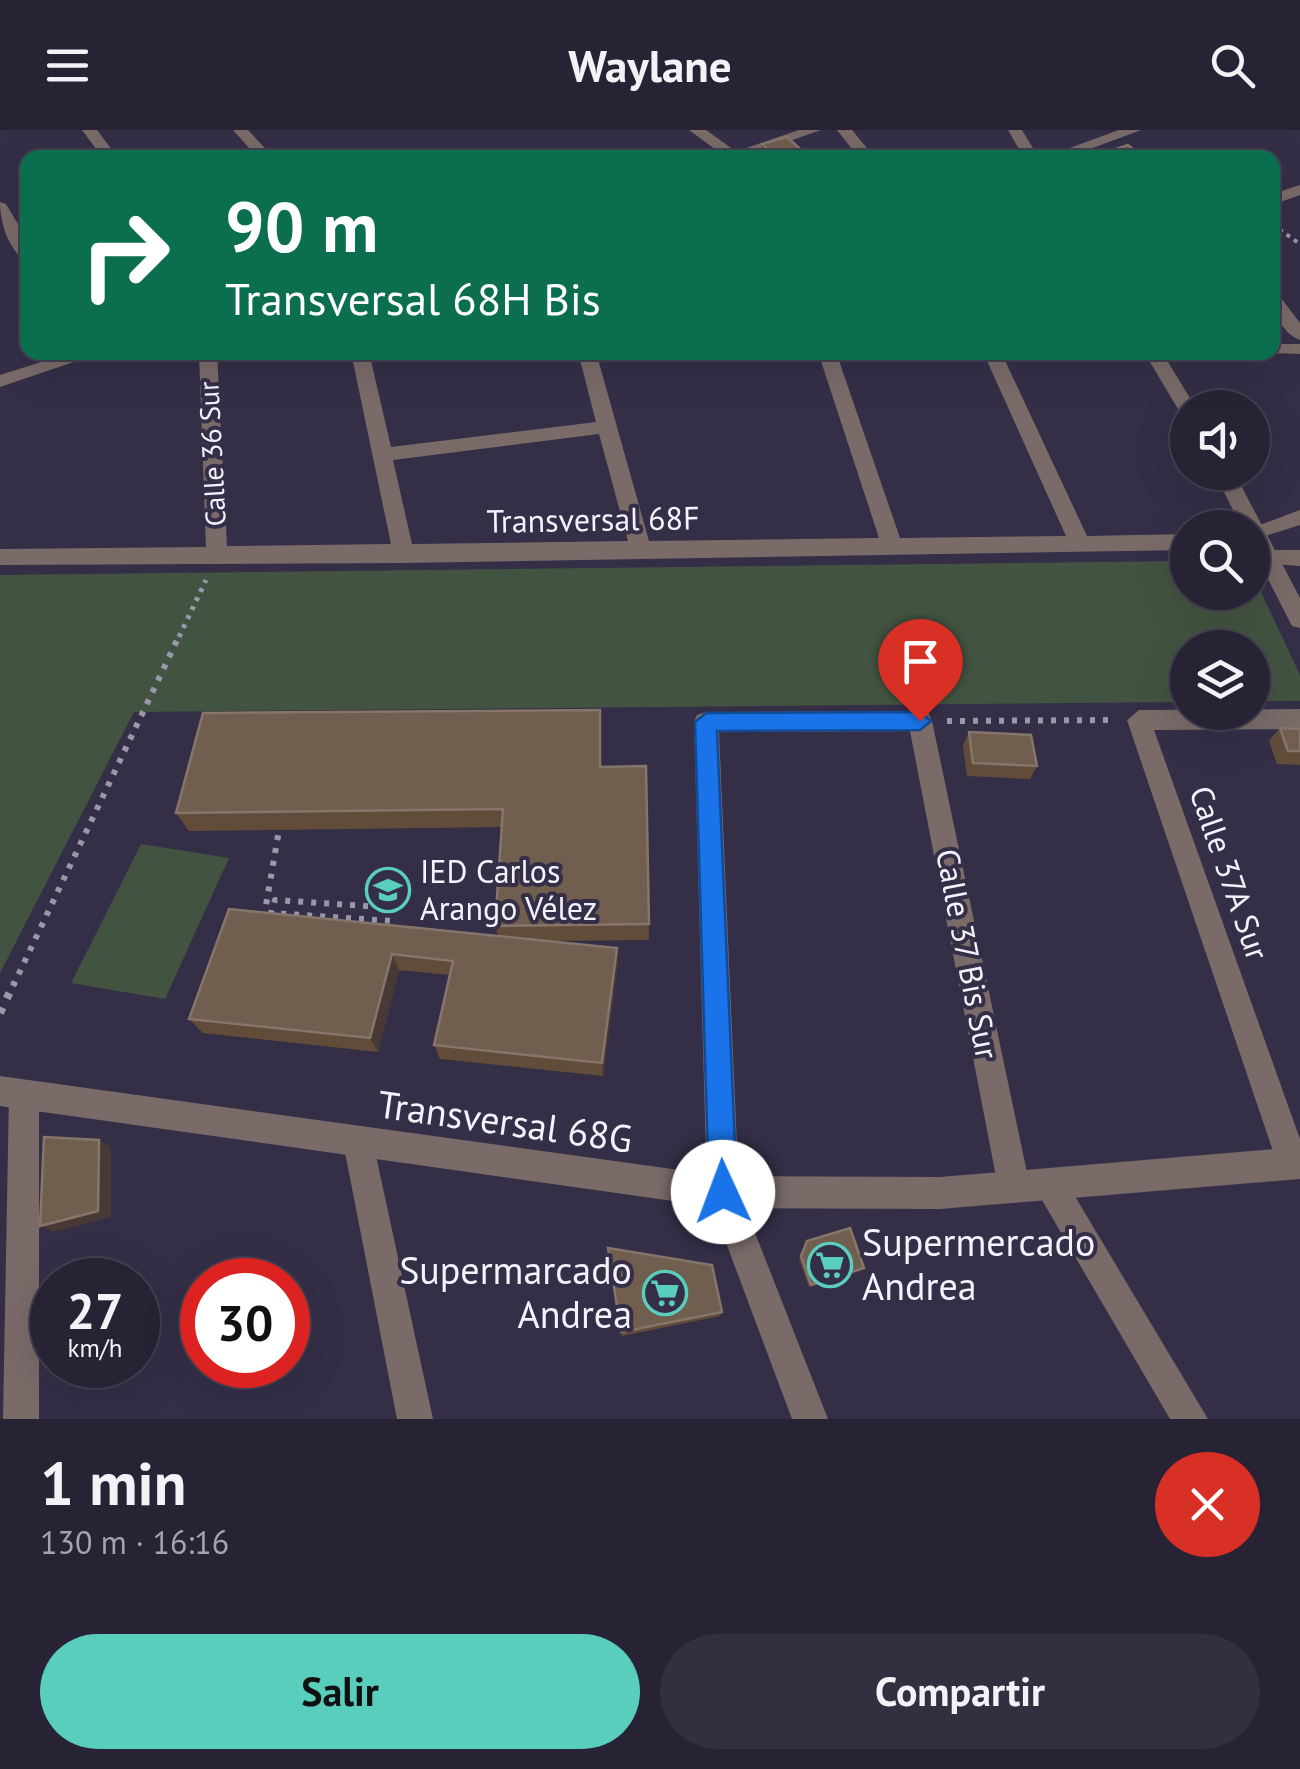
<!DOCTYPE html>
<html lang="es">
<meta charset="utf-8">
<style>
:root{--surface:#272335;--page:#332f41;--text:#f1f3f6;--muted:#a4a4ad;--line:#434050;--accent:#5acebd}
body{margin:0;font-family:"PT Sans",sans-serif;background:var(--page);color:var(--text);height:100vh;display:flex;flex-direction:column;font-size:38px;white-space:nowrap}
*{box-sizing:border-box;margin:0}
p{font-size:32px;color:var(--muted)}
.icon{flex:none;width:55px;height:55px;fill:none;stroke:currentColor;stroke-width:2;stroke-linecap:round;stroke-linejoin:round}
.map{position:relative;height:1289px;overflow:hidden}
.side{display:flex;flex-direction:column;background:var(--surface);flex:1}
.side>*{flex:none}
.banner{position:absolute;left:20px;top:20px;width:1260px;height:210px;border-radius:20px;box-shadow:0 10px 40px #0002,0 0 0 2px var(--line);background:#0b6e4f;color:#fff;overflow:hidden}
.fabs{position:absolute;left:1170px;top:260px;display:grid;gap:20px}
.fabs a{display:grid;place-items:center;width:100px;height:100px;border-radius:50%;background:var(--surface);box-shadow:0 10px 40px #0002,0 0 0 2px var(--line);font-size:50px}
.speed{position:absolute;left:30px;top:1128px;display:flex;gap:20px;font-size:50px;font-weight:700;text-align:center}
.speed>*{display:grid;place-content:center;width:130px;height:130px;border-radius:50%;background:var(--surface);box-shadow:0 10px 40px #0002,0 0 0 2px var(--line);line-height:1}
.speed small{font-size:25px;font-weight:400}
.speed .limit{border:15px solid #d22;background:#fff;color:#111}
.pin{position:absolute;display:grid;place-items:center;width:85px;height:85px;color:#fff;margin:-102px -42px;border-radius:50% 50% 50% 0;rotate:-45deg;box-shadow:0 0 10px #0007}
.pin .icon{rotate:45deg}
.me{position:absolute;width:110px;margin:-55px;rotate:358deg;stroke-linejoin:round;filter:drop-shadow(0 0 8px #0008)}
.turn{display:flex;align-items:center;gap:35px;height:210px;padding:0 40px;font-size:45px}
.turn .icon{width:130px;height:130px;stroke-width:2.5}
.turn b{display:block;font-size:70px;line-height:85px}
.round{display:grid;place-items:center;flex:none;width:105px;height:105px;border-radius:52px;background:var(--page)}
.summary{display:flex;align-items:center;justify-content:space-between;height:170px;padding:0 40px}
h1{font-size:60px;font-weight:700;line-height:75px}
.primary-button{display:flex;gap:20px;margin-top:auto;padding:20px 40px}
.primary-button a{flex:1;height:115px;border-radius:60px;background:var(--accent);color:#111;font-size:40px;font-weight:700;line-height:115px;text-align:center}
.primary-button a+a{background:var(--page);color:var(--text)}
header{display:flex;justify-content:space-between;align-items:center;height:130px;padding:0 40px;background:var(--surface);font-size:45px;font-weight:700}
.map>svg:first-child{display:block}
.green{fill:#435341}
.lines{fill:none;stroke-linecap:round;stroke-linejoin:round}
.path-far3{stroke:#9a97a9;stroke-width:4;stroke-dasharray:4 5;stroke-linecap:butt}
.path-far2{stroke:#9a97a9;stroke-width:5;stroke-dasharray:4 6;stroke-linecap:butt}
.path-far1{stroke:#9a97a9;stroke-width:6;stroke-dasharray:5 8;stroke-linecap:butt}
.path{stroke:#9a97a9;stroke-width:8;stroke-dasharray:6 10;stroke-linecap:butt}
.minor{fill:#7a6b69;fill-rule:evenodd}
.tertiary{fill:#7a6b69;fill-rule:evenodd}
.wall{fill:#604c39}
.shaded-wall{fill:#483936}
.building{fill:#705e4e;stroke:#85756a;stroke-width:2.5}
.route{fill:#1a73e8;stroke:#114b97;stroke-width:2.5}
.labels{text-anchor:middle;stroke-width:8;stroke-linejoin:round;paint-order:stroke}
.far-street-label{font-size:28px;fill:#f4f2fe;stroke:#342f47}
.street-label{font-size:32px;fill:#f4f2fe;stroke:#342f47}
.poi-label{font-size:32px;fill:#f4f2fe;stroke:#342f47;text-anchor:start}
.near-street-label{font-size:38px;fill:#f4f2fe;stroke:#342f47}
.near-poi-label{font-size:38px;fill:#f4f2fe;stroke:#342f47;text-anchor:start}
</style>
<header><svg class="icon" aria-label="menu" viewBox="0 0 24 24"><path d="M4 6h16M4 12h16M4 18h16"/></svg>Waylane<svg class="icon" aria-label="search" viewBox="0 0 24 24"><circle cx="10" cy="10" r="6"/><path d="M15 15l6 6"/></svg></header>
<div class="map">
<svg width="1300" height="1289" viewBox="0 0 1300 1289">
<rect width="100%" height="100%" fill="#342f47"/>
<path class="green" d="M1187,431L1188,462H1252L1253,445L1300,545V571H1253L1252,518H1188L1187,572L134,582L0,843V445Z
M141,714L229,728L165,869L71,853Z"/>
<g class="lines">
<path class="path-far3" d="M1272,94L1300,114"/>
<path class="path-far2" d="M179,507L206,450"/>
<path class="path-far1" d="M947,591L1114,590
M381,777L275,770L271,783L393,791L389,800
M264,787L279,700
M13,856L180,504"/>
<path class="path" d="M0,883L14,853"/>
<path class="minor" d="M82,0H97L118,28H103Z
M233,0H248L274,28H258Z
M689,0H706L741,25L727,28Z
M837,0H852L875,28H859Z
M1119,0H1141L1066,28H1042Z
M1300,55V65L1272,75V64Z
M0,72L6,74L28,111V132C9,122 0,93 0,72Z
M1272,163L1278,164L1300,193V210C1282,203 1272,182 1272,163Z
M1272,214H1300V224L1266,223L1272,222Z
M199,222H217L227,416L391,414L351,222H369L391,317L596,292L578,222H596L649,411L879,408L818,222H836L900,408L1066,406L983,222H1001L1087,406L1188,404V420L404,433L0,435V419L206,417ZM599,304L628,411L412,414L393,330Z
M1300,380V395L1252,410V398Z
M1268,420H1300V436L1260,433L1257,428Z
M1300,579V599L1154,600L1300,1009V1046L1293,1049L1282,1044L1277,1033L1127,590L1139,580Z
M920,581L929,584L932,591L1030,1057L1025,1068L1014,1073L1003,1068L998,1057L910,601L719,602L739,1062L828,1289H792L707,1062L694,592L697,585L706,582Z
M24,950L35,954L39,965V1289H3L9,965L13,954Z
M358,997L369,1001L373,1012L433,1289H397L343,1012L347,1001Z
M1050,1038L1061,1043L1208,1289H1170L1039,1065L1034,1054L1039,1043Z"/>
<path class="tertiary" d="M799,0H821L741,28H717Z
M1008,0H1022L1039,28H1024Z
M73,222H103L0,257V245Z
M1144,222H1162L1196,278H1188V286L1181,284Z
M1214,342H1234L1300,468V498L1292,496L1252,418V398H1242Z
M0,946L723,1046L940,1047L1300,1017V1049L940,1079L723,1078L0,976Z"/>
</g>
<path class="wall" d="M762,14L810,28H760Z
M1280,598L1300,599V635L1277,634L1269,611Z
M601,599V637L646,636L649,810L551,811L618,833L603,946L440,929L434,915L450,845L399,840L378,922L203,903L189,889L229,779L498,806L495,796L502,697L189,701L176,683Z
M969,602L1037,636L1030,649L967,646L963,615Z
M807,1111L862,1141L809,1157L799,1129Z
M608,1118L722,1182L720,1186L622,1206Z"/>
<path class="shaded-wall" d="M617,818L618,833L603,946L602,933Z
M392,824L399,840L378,922L370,908Z
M99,1010L111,1017V1087L54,1102L40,1096Z
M864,1138L862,1141L809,1157L811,1155Z"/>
<path class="building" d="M787,7L810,28H777L762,14Z
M1128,15L1143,28H1090Z
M600,580V637L646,636L649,794L495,796L503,679L176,683L203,583Z
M1280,598L1300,599V621H1288Z
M969,602L1031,605L1037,636L973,633Z
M229,779L617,818L602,933L434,915L453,831L392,824L370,908L189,889Z
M44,1007L99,1010L98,1081L40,1096Z
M850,1098L864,1138L811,1155L801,1126L807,1111Z
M608,1118L712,1135L722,1182L621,1202Z"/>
<path class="route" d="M920,582L931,591L920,600L717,601L737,1062L733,1072L723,1076L713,1072L709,1062L695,592L706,583Z"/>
<defs>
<symbol id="school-ring" viewBox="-11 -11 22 22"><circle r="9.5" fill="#342f47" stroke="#5acebd" stroke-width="1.5"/><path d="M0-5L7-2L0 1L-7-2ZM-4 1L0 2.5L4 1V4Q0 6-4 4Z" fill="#5acebd"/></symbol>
<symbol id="supermarket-ring" viewBox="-11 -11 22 22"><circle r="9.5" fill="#342f47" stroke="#5acebd" stroke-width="1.5"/><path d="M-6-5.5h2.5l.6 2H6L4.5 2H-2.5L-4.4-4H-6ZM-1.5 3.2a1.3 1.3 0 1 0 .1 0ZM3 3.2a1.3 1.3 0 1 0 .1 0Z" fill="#5acebd"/></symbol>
</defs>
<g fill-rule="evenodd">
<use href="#school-ring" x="363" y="735" width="50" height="50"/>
<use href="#supermarket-ring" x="805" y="1110" width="50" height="50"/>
<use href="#supermarket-ring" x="640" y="1138" width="50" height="50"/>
</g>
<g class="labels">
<g class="far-street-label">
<text transform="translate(212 324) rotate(-93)" y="10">Calle 36 Sur</text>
</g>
<g class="street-label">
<text transform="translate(593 390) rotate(-1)" y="11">Transversal 68F</text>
<text transform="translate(1229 743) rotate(71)" y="11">Calle 37A Sur</text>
<text transform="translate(967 824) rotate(79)" y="11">Calle 37 Bis Sur</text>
</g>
<g class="poi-label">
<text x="420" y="753">IED Carlos<tspan x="420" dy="37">Arango Vélez</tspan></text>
</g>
<g class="near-street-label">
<text transform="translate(505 992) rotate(8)" y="13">Transversal 68G</text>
</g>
<g class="near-poi-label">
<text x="862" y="1126">Supermercado<tspan x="862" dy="44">Andrea</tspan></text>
<text x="632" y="1154" text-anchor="end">Supermarcado<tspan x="632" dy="44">Andrea</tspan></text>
</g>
</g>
</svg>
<div class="fabs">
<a><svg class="icon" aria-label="sound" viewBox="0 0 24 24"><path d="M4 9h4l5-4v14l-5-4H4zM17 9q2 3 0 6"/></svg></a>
<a><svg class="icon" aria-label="search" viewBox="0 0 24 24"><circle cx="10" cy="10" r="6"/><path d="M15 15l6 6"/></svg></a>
<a><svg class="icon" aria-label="layers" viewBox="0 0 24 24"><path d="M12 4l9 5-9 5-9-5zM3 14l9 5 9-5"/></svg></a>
</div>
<div class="speed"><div>27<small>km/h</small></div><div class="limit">30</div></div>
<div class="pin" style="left:920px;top:591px;background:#d93025"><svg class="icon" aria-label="arrive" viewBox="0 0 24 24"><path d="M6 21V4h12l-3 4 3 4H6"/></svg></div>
<svg class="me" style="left:723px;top:1062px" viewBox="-20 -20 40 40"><circle r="19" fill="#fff"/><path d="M0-13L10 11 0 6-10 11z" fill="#1a73e8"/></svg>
<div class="banner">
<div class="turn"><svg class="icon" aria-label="right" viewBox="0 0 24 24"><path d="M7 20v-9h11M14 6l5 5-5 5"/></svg><div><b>90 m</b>Transversal 68H Bis</div></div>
</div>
</div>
<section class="side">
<div class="summary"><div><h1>1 min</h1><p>130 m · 16:16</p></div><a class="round" style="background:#d93025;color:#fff"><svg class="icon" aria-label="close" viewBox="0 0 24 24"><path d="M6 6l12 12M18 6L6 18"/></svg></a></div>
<div class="primary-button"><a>Salir</a><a>Compartir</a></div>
</section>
